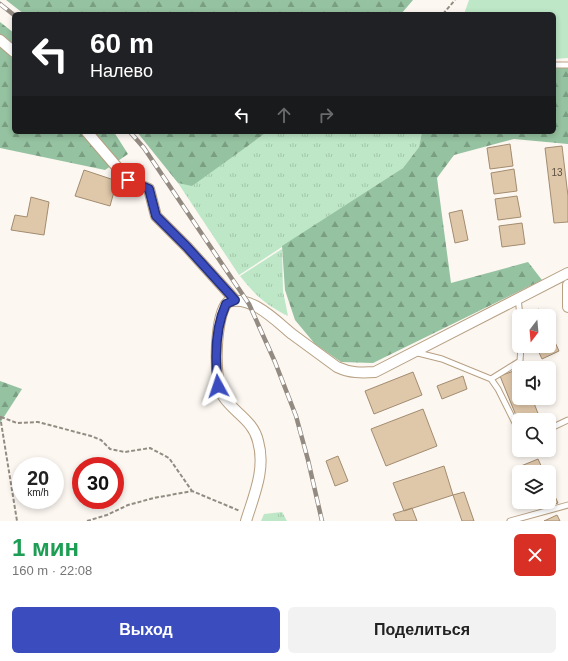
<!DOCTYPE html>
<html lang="ru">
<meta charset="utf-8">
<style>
:root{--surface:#fff;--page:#f2f2f2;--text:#222;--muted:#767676;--accent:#3a4cbe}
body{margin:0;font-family:Arial,sans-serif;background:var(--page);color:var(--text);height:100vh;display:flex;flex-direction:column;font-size:15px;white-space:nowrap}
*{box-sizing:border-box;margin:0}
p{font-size:13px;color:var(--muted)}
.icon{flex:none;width:22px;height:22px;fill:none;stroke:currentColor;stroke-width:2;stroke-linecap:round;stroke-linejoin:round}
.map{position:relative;height:521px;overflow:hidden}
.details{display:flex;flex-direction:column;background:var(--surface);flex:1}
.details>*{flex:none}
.top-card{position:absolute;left:12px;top:12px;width:544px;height:122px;border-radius:6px;box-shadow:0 2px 6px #0003;background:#202124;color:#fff;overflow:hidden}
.needle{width:26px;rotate:196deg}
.controls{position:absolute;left:512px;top:309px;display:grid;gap:8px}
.controls a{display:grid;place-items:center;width:44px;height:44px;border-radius:6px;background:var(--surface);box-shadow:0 2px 6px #0003;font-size:20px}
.speed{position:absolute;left:12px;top:457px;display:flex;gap:8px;font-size:20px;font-weight:700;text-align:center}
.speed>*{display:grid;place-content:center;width:52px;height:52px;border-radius:50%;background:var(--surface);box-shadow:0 2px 6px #0003;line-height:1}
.speed small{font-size:10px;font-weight:400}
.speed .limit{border:6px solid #d22;background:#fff;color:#111}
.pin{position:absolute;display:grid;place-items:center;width:34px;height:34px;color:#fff;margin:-17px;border-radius:8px;box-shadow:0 2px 6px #0006}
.me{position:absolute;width:44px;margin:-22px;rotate:355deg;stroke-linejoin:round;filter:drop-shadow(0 0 3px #0008)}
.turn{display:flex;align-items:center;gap:14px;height:84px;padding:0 12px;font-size:18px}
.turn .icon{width:52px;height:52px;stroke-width:2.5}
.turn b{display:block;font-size:28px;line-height:34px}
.lanes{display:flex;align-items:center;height:38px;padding:0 12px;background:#0003;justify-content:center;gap:20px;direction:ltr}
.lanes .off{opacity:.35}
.round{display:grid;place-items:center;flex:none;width:42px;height:42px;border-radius:6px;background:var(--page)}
.summary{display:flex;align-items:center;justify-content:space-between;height:68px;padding:0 12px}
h1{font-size:24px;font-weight:600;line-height:30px;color:#1e9e55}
.primary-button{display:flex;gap:8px;margin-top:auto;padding:8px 12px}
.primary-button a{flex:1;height:46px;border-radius:6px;background:var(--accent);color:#fff;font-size:16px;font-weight:600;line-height:46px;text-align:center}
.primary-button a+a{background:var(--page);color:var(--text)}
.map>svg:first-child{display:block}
.grass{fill:url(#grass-tufts)}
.forest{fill:url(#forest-firs)}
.garden{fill:#bde7c7}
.building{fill:#dfc7a9;stroke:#a38c70}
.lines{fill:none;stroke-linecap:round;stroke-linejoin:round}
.service-casing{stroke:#b7a083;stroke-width:7}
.minor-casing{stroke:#b7a083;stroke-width:12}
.path{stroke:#938c83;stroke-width:2;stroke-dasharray:4 2;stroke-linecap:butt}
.service{stroke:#fff;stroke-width:5}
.minor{stroke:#fff;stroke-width:10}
.rail-casing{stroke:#938b82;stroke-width:4.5}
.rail{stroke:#fff;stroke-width:3;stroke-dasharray:9;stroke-linecap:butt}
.route-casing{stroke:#26317c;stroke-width:10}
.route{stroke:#3a4cbe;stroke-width:7}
.labels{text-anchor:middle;stroke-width:4;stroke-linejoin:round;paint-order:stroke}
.number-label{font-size:10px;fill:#5d5040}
</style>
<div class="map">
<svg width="568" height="521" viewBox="0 0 568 521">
<defs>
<pattern id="grass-tufts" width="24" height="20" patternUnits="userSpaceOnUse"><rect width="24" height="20" fill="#bde7c7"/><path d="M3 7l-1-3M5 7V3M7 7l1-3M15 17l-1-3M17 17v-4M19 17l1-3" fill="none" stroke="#a3c6aa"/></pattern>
<pattern id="forest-firs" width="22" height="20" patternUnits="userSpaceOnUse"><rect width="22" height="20" fill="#95c2a0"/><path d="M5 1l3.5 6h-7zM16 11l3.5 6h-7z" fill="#7a9e82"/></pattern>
</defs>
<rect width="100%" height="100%" fill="#fcf7f1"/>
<path class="grass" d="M267,132H422L419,147L403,168L239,275L178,183L192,185Z
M282,249L283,291L288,316C265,304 256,296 240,276Z
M282,512L287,521H261L264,514Z"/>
<path class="forest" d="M6,0H413L401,14H24Z
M0,22L14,33V132H114L128,154L105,170L0,148Z
M554,66H568V144L514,139L454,155L437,178L451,283L528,262L542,280L373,363L341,362L315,344L295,320L285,290L282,246L403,168L419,147L422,132H554Z
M137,132H267L192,186L178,183Z
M0,381L22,389L0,423Z"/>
<path class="garden" d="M469,0H568V58L554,59V14H464Z"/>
<path class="building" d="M510,144L513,166L490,169L487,148Z
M562,146L568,196V222L554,223L545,148Z
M514,169L517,191L494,194L491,173Z
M84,170L117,181L110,206L75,196Z
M517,196L521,217L498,220L495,199Z
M31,197L49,202L44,235L11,230L15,215L27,217Z
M462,210L468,240L455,243L449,213Z
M522,223L525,244L502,247L499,226Z
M539,309L543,316H523Z
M549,329L559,351L542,359L536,346H549Z
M519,369V398H532L539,416L529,420H519V423L500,376Z
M413,372L422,395L374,414L365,391Z
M463,376L467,389L442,399L437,386Z
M423,409L437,446L386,466L371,429Z
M338,456L348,481L335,486L326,461Z
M538,459L544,472H523L521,466Z
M444,466L453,495L404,511L393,483Z
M549,483L558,503L540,510L537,502H549Z
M464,492L474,521H462L453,495Z
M412,508L417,521H396L393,514Z
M557,515L560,521H544Z"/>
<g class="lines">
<defs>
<path id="service" d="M554,65H568
M518,298L520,316
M414,352L442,359L491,379L498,389L519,431
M491,379L520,361L521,346
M549,429L568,420
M510,521L568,505"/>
<path id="minor" d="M0,40L14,52
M87,132L128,180L149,189L156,216L187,247L235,300
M568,285V307
M246,521C254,495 266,469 258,441C253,420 234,413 223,396C213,381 215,314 228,302C252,295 276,321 292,334C307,345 322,356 337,367C350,373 361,373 375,372L568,273"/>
</defs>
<use href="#service" class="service-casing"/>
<use href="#minor" class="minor-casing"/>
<path class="path" d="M443,14L455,0
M0,416L17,521
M1,417L17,423L38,422L91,436L101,440L110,449L125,452L150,448L169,458L192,491
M87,521L107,515L128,505L154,498L192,491L240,511"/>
<use href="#service" class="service"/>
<use href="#minor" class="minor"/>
<defs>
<path id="rail" d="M0,4L14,15
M130,132L144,148L249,304L275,362L296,416L308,460L322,521"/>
</defs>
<use href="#rail" class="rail-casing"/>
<use href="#rail" class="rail"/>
</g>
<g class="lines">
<defs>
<path id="route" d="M128,180L149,189L156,216L187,247L235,300L226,304C215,328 215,360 218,386"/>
</defs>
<use href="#route" class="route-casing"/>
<use href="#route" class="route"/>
</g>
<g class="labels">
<g class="number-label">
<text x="557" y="176">13</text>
</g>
</g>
</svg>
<div class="controls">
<a><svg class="needle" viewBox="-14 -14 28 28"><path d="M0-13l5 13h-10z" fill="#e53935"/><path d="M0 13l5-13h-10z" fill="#767676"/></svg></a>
<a><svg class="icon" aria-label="sound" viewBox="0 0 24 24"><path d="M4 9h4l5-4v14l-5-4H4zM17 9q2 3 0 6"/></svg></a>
<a><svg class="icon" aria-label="search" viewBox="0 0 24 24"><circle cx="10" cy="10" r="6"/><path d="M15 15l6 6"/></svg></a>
<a><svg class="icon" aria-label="layers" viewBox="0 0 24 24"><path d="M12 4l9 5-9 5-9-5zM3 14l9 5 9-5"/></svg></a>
</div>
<div class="speed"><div>20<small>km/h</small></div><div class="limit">30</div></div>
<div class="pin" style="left:128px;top:180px;background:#d93025"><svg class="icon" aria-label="arrive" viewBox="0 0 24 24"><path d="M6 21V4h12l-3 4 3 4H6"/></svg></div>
<svg class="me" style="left:218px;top:386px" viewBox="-20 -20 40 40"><path d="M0-17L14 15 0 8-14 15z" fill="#3a4cbe" stroke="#fff" stroke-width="4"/></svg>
<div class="top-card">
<div class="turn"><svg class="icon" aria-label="left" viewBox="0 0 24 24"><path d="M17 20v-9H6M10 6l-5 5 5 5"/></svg><div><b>60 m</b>Налево</div></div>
<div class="lanes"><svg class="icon" aria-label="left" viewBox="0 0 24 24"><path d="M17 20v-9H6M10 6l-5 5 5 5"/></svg><svg class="icon off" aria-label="ahead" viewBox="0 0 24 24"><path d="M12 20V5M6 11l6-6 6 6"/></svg><svg class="icon off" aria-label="right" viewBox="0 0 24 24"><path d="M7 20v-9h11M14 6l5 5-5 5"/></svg></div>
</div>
</div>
<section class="details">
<div class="summary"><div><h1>1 мин</h1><p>160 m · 22:08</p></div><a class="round" style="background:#d93025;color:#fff"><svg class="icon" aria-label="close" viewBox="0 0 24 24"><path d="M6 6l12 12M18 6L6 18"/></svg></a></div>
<div class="primary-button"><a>Выход</a><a>Поделиться</a></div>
</section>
